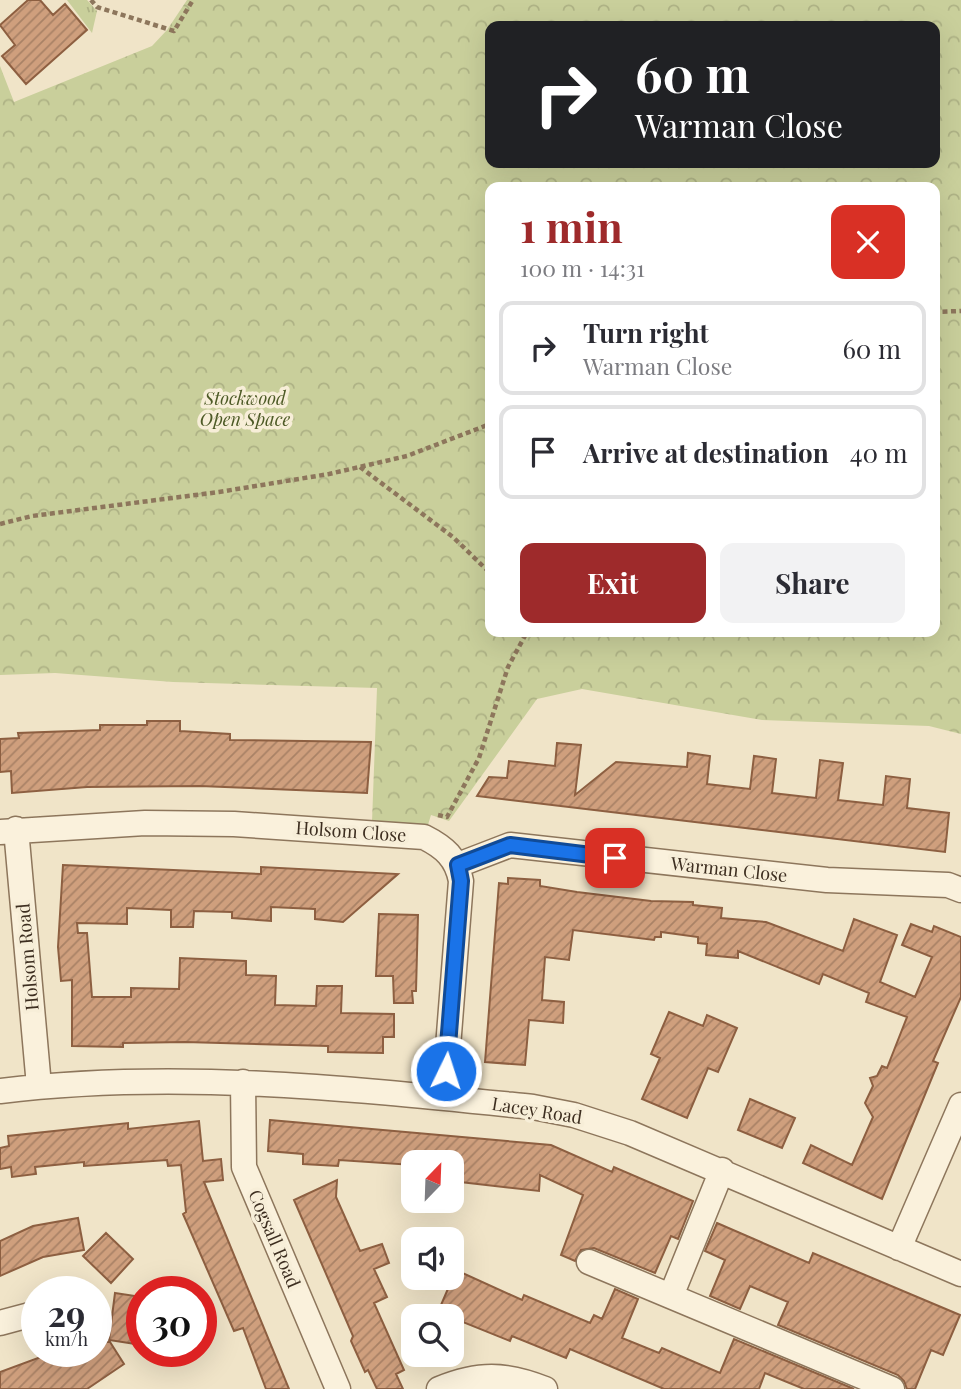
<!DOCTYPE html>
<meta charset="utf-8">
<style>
:root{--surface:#fff;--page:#f2f2f3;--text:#2b2b33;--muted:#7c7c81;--line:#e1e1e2;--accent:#9e2a2b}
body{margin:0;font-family:"Playfair Display",serif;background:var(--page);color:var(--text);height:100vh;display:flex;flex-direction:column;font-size:26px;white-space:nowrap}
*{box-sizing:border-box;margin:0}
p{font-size:23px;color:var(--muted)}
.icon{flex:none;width:38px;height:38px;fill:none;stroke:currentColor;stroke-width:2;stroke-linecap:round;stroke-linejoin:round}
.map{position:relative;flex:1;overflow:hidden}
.side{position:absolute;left:485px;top:182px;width:455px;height:455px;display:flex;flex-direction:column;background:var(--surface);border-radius:14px;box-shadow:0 7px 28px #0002}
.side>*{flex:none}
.banner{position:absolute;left:485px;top:21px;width:455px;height:147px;border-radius:14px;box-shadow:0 7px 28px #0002;background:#202124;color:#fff;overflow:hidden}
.needle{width:46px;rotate:23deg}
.tools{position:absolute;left:401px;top:1150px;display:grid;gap:14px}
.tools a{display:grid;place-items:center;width:63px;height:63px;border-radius:14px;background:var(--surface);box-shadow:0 7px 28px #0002;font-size:35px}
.speed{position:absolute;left:21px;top:1276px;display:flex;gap:14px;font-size:35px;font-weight:700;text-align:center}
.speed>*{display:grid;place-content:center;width:91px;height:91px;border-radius:50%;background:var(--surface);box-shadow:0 7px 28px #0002;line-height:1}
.speed small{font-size:18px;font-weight:400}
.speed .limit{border:10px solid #d22;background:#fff;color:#111}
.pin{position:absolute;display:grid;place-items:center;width:60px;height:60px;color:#fff;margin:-30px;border-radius:14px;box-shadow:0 4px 10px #0006}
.me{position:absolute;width:77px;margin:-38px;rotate:4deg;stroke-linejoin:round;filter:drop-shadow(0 0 5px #0008)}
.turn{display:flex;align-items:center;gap:24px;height:147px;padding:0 35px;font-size:32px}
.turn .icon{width:91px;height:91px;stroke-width:2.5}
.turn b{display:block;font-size:49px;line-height:60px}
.round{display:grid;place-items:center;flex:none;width:74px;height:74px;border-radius:14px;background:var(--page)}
.headline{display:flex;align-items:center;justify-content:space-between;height:119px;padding:0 35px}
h1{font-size:42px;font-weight:700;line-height:52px;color:var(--accent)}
.primary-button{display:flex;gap:14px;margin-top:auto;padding:14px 35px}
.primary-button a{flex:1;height:80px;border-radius:14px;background:var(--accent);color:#fff;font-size:28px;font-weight:700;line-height:80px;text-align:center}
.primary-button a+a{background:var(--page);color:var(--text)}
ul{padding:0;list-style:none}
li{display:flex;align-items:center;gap:21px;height:94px;margin:0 14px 10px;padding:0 21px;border:4px solid var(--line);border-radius:14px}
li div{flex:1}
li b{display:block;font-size:26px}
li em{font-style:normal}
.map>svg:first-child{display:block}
.grass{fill:url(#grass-tufts)}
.park{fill:url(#park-crowns);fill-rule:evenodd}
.building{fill:url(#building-hatch);stroke:#8d5f41;stroke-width:2}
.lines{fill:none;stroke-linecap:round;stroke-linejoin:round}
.minor-casing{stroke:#8d765c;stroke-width:27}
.path{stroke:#8d765c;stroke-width:4.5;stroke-dasharray:5 3.5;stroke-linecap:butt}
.minor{stroke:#faf1dc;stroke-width:24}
.route-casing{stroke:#114b97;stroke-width:18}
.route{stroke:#1a73e8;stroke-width:12}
.labels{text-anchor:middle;stroke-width:7;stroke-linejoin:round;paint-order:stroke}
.park-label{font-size:18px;font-style:italic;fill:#4d5a26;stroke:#f7eed8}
.street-label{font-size:18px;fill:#3d2e20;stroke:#f7eed8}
</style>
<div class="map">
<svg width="961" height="1389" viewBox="0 0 961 1389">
<defs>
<pattern id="grass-tufts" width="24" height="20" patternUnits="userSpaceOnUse" patternTransform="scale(1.75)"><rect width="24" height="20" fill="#c9cf9b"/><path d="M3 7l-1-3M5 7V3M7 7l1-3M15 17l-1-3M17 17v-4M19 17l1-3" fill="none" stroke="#aeb285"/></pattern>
<pattern id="park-crowns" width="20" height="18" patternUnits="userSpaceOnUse" patternTransform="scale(1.75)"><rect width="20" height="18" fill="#c9cf9b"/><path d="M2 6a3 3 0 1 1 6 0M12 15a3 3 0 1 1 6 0" fill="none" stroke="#aeb285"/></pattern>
<pattern id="building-hatch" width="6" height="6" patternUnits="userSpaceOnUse" patternTransform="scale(1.75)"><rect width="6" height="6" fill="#cf9f7d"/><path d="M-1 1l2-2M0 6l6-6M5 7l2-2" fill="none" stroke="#a98266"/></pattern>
</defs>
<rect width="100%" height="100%" fill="#f0e4c8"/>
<path class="grass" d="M67,0H87L97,11L92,33Z"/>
<path class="park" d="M187,0H961V734L929,726L762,720L582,689L537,699L449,821L431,815L427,828L372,822L377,688L173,682L55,673L0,675V66L14,102L152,46L167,30ZM490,26H934V163H490ZM490,187H934V632H490Z"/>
<path class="building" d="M28,0H40L53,15L65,4L87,30L26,84L2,56L15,45L0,25Z
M147,721H180V731L230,734V740L371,742L367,793L200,786L87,787L12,793L11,771L0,772V739L19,738L18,733L100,730V725H147Z
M557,743L581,745L575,795L616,762L687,767L688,753L710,756L707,784L750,789L754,756L776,759L772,793L816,798L820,760L843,763L838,800L883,805L886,776L910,779L907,808L949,813L945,852L477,796L489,777L507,778L509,761L555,766Z
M63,865L261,874V867L398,874L343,922L315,919V909L271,907V921L232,918V912L194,911L193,927H171V910L127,908V924L77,923L78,933H87L92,997H131V988L179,989L180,958L246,961V975L276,976L275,1005L316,1006L317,986H342L341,1013L394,1014V1037H383V1053L328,1052V1046L185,1042L123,1043V1047L72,1046V980L61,981L58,947Z
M508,878L540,880V886L577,892L651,901L693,902V905L722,908L721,918L766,922L843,951L854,919L897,935L880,982L915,997L932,957L902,945L911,924L932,932L934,926L961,937V997L933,1061L938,1063L882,1199L803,1163L811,1145L852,1165L873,1117L865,1103L873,1086L870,1078L877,1076L882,1066L887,1068L907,1017L866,1002L869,993L823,974L819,984L738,951V958L706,955L707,944L698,943V937L661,932V937H655L654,940L573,930L569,960L545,957L542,1000L564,1002L563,1023L529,1020L525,1065L485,1062L499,883L508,884Z
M379,914L418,915L416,991H412L413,1003H394L393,976H376Z
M669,1012L703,1026L707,1015L737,1028L718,1072L708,1068L687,1118L642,1099L660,1058L651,1054Z
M750,1099L795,1118L782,1148L738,1130Z
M270,1120L551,1145L612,1172L614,1167L693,1201L678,1239L671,1236L655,1273L594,1248L581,1250L575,1261L561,1255L583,1195L540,1175L539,1191L460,1182L452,1180V1162H413V1165L339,1160L338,1166L303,1164V1154L268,1151Z
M199,1121L203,1161L221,1159L223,1180L204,1182L289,1389H266L243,1328L234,1331L183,1214L186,1212L181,1165L168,1166L167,1160L84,1166V1162L35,1167L36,1174L12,1177L11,1167L0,1169V1148L9,1146L8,1136L128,1123V1129Z
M337,1180L336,1197L360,1251L382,1244L389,1263L374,1269L387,1297L374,1303L404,1370L396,1374L403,1389H377L368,1370L365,1372L351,1341L353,1336L294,1200Z
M78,1218L84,1250L43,1257L0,1276V1241L33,1226Z
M717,1223L809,1263L813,1253L960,1315L943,1355L931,1350L915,1389H907L904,1381L898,1375L778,1325L788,1302L750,1286L740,1309L710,1296L725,1260L705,1251Z
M106,1233L133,1259L111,1283L83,1256Z
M456,1270L522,1300L524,1295L590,1323L594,1315L602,1319L615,1289L638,1299L622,1338L659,1353L662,1348L720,1373L734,1339L854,1389H804L765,1373L759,1389H664L570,1349L566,1358L512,1336L510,1341L438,1312Z
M115,1293L142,1297V1345L109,1340Z
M102,1342H110L124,1364L87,1389H0V1372L57,1351H63L69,1363L88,1351H96V1346Z"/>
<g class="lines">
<defs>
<path id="minor" d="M16,829L39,1086
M0,832L145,823L234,824L424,837C444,847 457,858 461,881L444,1098
M458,865L510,845L827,880L948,885L961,890
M243,1082L244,1167L338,1389
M0,1091C177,1069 356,1089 533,1107L574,1115L630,1133L961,1274
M899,1248L961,1105
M589,1262L892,1389
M671,1296L722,1170
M0,1323L37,1313
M439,1389C478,1373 505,1373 545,1389"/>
</defs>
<use href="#minor" class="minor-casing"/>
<path class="path" d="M91,0L97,7L174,31L193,0
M934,312L961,311
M360,467L453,537L490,573
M0,524L32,516L219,492L329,474L407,456L490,424
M438,815L447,817L479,758L508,667L527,632"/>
<use href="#minor" class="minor"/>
</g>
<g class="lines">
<defs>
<path id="route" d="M446,1071L461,881L458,865L510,845L615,858"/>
</defs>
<use href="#route" class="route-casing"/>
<use href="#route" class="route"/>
</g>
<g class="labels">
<g class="park-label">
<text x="245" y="405">Stockwood<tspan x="245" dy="21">Open Space</tspan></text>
</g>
<g class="street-label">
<text transform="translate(351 832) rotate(4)" y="6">Holsom Close</text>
<text transform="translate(729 870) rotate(6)" y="6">Warman Close</text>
<text transform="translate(28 957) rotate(-95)" y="6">Holsom Road</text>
<text transform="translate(537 1111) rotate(9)" y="6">Lacey Road</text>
<text transform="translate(274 1239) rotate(67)" y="6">Cogsall Road</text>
</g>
</g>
</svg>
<div class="tools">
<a><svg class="needle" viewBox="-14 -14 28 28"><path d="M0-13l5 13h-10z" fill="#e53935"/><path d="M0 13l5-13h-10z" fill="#7c7c81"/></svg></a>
<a><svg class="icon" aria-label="sound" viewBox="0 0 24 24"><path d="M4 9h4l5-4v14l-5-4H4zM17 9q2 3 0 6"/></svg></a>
<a><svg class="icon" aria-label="search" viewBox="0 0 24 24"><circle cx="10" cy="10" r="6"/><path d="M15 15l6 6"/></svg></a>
</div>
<div class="speed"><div>29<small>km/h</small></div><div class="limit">30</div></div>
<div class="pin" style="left:615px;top:858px;background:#d93025"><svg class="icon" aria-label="arrive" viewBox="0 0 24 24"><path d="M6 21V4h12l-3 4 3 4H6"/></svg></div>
<svg class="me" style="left:446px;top:1071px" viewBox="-20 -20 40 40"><circle r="17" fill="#1a73e8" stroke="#fff" stroke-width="3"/><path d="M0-11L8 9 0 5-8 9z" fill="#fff"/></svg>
<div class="banner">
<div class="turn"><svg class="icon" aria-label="right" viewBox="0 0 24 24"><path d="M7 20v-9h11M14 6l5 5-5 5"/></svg><div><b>60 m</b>Warman Close</div></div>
</div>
<section class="side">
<div class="headline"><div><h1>1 min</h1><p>100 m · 14:31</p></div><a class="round" style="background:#d93025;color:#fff"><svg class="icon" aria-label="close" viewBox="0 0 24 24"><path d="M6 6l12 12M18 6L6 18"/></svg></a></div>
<ul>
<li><svg class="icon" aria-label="right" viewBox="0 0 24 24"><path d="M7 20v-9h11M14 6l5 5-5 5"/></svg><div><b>Turn right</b><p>Warman Close</p></div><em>60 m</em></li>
<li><svg class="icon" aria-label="arrive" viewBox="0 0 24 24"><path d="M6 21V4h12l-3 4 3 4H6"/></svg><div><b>Arrive at destination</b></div><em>40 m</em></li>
</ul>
<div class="primary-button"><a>Exit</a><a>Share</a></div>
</section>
</div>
